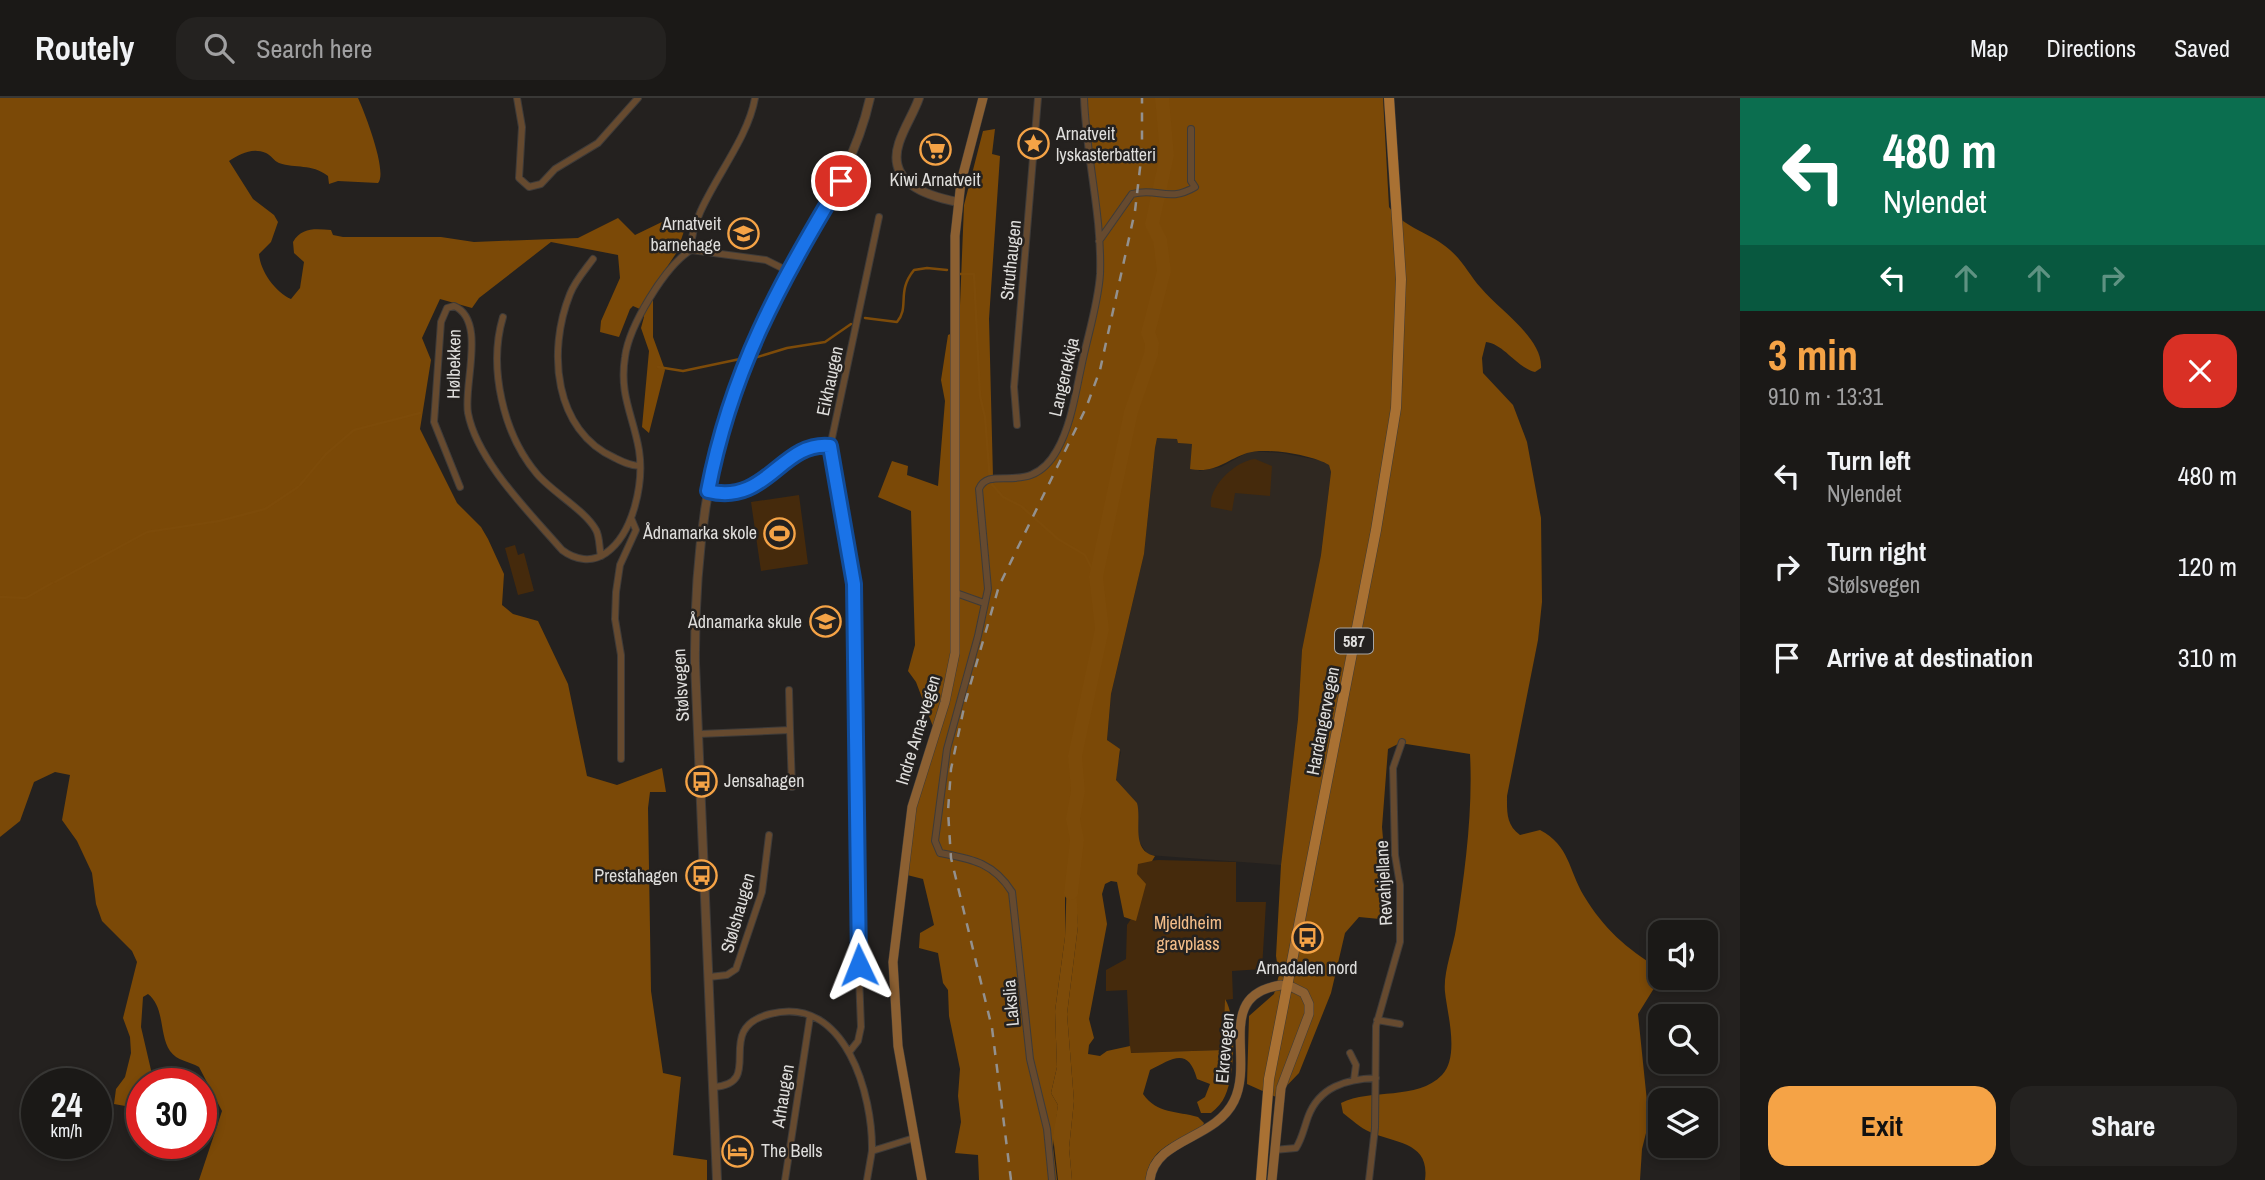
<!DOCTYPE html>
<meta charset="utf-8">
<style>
:root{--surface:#1b1917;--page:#242220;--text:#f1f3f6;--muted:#a0a0a1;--line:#393836;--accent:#f5a346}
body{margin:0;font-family:"Archivo Narrow",sans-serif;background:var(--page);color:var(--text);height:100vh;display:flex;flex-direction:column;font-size:26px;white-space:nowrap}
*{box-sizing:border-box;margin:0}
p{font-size:23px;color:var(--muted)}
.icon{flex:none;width:38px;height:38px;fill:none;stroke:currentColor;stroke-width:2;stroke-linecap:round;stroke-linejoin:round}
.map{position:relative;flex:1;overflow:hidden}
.panel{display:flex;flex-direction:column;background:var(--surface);width:525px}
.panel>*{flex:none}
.hud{background:#0b6e4f;color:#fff;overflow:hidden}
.buttons{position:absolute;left:1648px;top:822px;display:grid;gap:14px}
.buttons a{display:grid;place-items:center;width:70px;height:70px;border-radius:14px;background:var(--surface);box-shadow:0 4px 10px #0003,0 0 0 2px var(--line);font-size:35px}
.speed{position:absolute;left:21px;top:970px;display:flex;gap:14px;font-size:35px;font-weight:700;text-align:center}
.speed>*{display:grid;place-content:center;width:91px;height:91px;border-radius:50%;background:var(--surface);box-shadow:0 4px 10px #0003,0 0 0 2px var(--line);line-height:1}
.speed small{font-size:18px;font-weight:400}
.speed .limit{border:10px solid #d22;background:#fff;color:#111}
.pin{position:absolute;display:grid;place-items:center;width:60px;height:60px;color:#fff;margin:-30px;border:4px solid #fff;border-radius:50%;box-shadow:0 2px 7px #0007}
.me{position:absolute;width:77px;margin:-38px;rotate:358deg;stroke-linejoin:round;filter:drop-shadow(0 0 5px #0008)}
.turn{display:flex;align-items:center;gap:24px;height:147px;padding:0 28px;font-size:32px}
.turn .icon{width:91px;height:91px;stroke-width:2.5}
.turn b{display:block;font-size:49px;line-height:60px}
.lanes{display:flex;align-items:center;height:66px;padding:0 28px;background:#0003;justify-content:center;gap:35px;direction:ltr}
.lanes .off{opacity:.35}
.round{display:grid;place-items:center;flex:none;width:74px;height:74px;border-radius:21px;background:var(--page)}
.headline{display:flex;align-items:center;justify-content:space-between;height:119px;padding:0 28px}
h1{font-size:42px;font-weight:700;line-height:52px;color:var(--accent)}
.button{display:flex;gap:14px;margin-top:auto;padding:14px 28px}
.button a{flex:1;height:80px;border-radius:21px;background:var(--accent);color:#111;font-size:28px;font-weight:700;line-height:80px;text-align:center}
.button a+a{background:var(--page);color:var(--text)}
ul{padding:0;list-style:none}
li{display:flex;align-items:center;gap:21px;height:91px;padding:0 28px}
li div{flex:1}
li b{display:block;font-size:26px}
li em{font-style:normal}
header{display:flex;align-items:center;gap:42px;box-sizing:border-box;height:98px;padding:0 35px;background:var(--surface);border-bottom:2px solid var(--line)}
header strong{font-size:33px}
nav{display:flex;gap:38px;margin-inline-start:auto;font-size:24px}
.search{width:490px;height:63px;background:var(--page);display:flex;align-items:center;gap:18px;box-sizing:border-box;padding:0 24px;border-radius:21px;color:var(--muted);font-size:26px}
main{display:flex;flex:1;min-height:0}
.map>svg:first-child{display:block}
.built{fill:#2f2821}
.green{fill:#452a0c}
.forest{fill:#7b4907}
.water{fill:#7d4b09}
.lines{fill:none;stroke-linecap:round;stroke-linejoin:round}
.stream{stroke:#7d4b09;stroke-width:2.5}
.river{stroke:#7d4b09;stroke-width:14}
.minor-casing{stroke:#3e3b39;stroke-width:8}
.tertiary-casing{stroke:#3e3b39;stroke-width:10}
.secondary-casing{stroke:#3e3b39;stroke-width:10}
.primary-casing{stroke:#3e3b39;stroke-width:11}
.minor{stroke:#664a2f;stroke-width:6}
.tertiary{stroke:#664a2f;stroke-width:8}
.secondary{stroke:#8c6032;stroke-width:9}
.primary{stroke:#a97133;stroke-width:10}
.rail{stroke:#93918f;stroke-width:2.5;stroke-dasharray:9 9;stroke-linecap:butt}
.route-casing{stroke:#114b97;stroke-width:18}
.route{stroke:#1a73e8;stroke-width:12}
.labels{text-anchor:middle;stroke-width:5;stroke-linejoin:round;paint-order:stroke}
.shield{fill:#24211f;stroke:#a7a5a3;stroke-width:2}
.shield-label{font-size:16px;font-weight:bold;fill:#dfdedc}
.poi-label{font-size:18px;fill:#dfdedc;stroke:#24211f;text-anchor:end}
.street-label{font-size:18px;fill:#dfdedc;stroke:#24211f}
.park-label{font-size:18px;fill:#f3bd89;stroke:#24211f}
</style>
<header>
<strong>Routely</strong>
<div class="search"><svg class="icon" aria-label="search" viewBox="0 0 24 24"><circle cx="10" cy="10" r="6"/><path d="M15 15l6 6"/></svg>Search here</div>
<nav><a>Map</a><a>Directions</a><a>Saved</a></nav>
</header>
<main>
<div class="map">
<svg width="1740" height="1082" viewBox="0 0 1740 1082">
<rect width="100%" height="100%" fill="#24211f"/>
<path class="built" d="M1168,339L1178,341V345L1192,346L1199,373L1221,369L1250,353L1282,355L1323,363L1329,367L1331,374L1321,457L1302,552L1298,621L1281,767L1148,757L1138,742L1137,705L1119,688L1114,677L1121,654L1107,642L1111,596L1144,456L1155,350L1157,340Z"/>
<path class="green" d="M1255,361L1272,368L1270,398L1235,395L1232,413L1211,409C1208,389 1235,363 1255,361Z
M799,397L808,466L761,473L751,404Z
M515,447L518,457L524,455L534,493L518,497L505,450Z
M1158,762L1236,764V804H1266L1262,871L1232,873L1233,901L1225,902L1224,952L1130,955L1127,892L1106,893V872L1126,861L1127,827L1133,818L1135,772L1139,764Z"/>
<path class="forest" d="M0,0H358C365,15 388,75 378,85L338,83L329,86L328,78C311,65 296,71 279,65C274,63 271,57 266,55C252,49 240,56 229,63L253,101L274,117L278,124L271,144L259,156C260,173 276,195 291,201L300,190L304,164L294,155L293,144C302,129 315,131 331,132L333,137L343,139H441L474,144L578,140L618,120L635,137L666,122L684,133L677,154L653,190V239L665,272L649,335L642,329L649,253L641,230L644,219L642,212L633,208L630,211L619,239L600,234L601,223L620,180L618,157L551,144L479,200L472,210L440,201L422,240L431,262L420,331L457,405L481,429L488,441L504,476L502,507L513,516L538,523L568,586L587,678L617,687L662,670L666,694H650L648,710L651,893L663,975L681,979L673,1057L707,1062V1082H199L222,1013L199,969C189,963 177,963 170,953C159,937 165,909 148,896L143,899L141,929L154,985H142V1011L114,1006L116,991L125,979L131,955L130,939L123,920L137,864L132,853L102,823L96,806L92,775L77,743L62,722L70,677L55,674L34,684L20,723L0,739Z
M1084,0H1383L1389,109C1403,130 1432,135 1450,152C1463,163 1470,178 1481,190C1499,212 1543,240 1541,270L1535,274C1516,269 1504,246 1486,244L1482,260L1483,275L1513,307L1527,344L1541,420L1542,504L1538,542L1507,698C1507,714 1506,727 1520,737L1540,732C1570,748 1568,771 1584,798C1604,831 1626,850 1658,870L1661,879L1638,916L1649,1023L1642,1051L1640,1082H1425C1430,1044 1397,1046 1370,1034C1360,1030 1351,1021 1343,1015L1341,1005C1371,990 1417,1003 1442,977C1460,958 1447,915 1445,894C1443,875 1453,850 1456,831C1465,774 1473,714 1470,656L1400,645L1388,651L1382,729L1390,822L1359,819L1345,835L1331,895L1299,975L1276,999L1247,986L1249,918L1274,896L1279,877L1276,858L1281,767L1298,621L1302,552L1321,457L1331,374L1329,367C1313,357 1265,349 1247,355C1226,362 1215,376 1190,371L1192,346L1178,345L1177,341L1157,340L1155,350L1144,456L1111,596L1107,642L1120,651L1116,682L1137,705C1142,722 1130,753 1155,758L1152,763L1138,766L1137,776L1146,786L1136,823L1124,819L1117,784L1111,783L1105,786L1102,796L1107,826L1089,921L1094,940L1089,947L1088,956L1100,958L1107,953L1130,948L1131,955L1223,952L1225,901C1237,919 1235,978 1225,998C1222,1005 1217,1010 1211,1015H1201L1197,1004L1205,999L1210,986L1197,981C1188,948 1172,961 1150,972L1143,996C1157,1016 1177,1013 1198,1019L1204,1025L1201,1032C1175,1043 1149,1050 1146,1082H1072L1069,1050L1074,1003L1067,916L1078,828L1074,779L1065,786V839L1055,913L1057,969L1051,995L1058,1007L1053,1049L1057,1082H979L978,1057L955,1055L961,1024L958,998L960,971L949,918L948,892L943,885L938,855L919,850L920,835L934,827L923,781L907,777L917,705L937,639L916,584L908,573L915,547L911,413L878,399L892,363L908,368L907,377L938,388L945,303L941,282L948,237L959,232L964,107L983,33L995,31L992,56L1000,58L989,221L993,379L1016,381L1042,372L1061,344L1097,194L1100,163Z"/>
<path class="water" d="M1067,778L1076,782L1078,828L1067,916L1074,1003L1069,1050L1072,1082H1058L1053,1038L1058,1007L1051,995L1057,969L1055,913L1065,839Z"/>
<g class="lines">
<path class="stream" d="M958,176H974L980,298L985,319L990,384L1003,399L1021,408L1058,441L1085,457L1096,479
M865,220L897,224C910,209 896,194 914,172L927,170L947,172
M751,261L787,250L825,244L851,226
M658,269L683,273L740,261
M300,387L326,356L354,332L420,315
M55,484L147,434L219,423L265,411L298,389
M0,499L26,500L52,485"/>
<path class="river" d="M1071,795L1077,742L1073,721L1078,693L1075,658L1102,531L1096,479L1131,314L1151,256L1152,245L1148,235L1164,173L1160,142L1152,126L1167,57L1162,0"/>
<defs>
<path id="minor" d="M517,0L522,29L519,80L529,89L541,86L555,71L598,45L638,0
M1099,143L1132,96C1158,89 1168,105 1195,89L1191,83V31
M691,152C690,106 746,52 755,0
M593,161C585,172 575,183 570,196C547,253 554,333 615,360C623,364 631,368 640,368
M503,219C488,269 503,336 537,376C552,394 585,412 596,432C600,439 599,450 601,458
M1017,327L1014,289L1038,0
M460,389L434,324L441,224L447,210L454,208C487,222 463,287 468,315C477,363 530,415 562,452C575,462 592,465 606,455C634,435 644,384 639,352C633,317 619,297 625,259C629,228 665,168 691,152L766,162L788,173
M708,393C768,408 781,343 830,348
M956,495L984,505
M790,632L792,689
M699,636L790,632L789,592
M621,661V557L615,521L616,494L620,467L636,432L631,420
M709,879L727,877L736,871L762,794L769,737
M1377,922L1400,926
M850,953L858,943L861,929L857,826L854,486L829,354L879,119
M1350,955L1356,967L1354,982
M714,989C767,985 711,931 770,916C846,896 873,998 872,1053L914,1040
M1274,1052L1296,1050C1302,1041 1304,1030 1308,1019C1319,989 1346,981 1376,980
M785,1082L810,919
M867,1082L872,1053
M1052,1082L1047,1031L1030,961L1012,794C993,764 971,761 940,755L935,743L947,651L978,538L988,491L979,391C990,365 1030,401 1057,352C1071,327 1075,297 1081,270C1087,239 1098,207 1100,176C1102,117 1086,59 1084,0
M1369,1082L1375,1030L1376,928L1400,844V787L1395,757L1393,670L1402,644"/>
<path id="tertiary" d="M919,0C914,15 904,29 899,45C886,85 927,98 958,104
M717,1082L695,565C694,444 712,318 768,209C804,139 853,78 870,0"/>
<path id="secondary" d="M922,1082L898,948L893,864L912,709L945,604L955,555V138L961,84L983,0
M1150,1082C1155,1040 1215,1042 1234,1003C1255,960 1214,897 1281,887
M1272,1082L1281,990L1309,916V906L1304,895L1292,889"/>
<path id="primary" d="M1261,1082L1269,981L1376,432L1396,310L1401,181L1389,0"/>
</defs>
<use href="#minor" class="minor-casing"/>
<use href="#tertiary" class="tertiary-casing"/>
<use href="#secondary" class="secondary-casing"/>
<use href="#primary" class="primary-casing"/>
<use href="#minor" class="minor"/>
<use href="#tertiary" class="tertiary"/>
<use href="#secondary" class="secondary"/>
<use href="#primary" class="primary"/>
<path class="rail" d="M1011,1082L992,930L951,760L948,713L951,671L965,605L999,488L1086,310L1100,272L1135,113L1142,53V0"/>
</g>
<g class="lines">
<defs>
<path id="route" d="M841,83C779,187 731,272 708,393C767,408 781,343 830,348L854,486L859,867"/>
</defs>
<use href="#route" class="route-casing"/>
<use href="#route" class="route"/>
</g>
<defs>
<symbol id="sight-ring" viewBox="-11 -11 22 22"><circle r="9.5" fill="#24211f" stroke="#f5a346" stroke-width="1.5"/><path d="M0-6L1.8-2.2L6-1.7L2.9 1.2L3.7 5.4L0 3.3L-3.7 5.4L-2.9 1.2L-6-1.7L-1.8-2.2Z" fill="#f5a346"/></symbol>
<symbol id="supermarket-ring" viewBox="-11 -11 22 22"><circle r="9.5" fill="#24211f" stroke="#f5a346" stroke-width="1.5"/><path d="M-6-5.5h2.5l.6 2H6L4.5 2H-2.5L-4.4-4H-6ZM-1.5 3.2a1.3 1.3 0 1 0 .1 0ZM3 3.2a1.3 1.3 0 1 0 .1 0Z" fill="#f5a346"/></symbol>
<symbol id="school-ring" viewBox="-11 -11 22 22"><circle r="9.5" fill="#24211f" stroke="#f5a346" stroke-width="1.5"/><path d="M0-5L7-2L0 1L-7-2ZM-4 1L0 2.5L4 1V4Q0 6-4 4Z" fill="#f5a346"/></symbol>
<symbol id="stadium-ring" viewBox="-11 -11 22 22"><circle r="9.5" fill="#24211f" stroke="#f5a346" stroke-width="1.5"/><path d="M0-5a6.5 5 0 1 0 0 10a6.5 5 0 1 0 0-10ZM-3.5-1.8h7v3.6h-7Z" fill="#f5a346"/></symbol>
<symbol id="bus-ring" viewBox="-11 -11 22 22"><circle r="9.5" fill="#24211f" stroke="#f5a346" stroke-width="1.5"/><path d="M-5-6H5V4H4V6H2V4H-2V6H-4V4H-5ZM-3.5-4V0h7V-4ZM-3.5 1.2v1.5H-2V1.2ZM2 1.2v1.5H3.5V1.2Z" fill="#f5a346"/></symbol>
<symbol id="hotel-ring" viewBox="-11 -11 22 22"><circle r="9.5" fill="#24211f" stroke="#f5a346" stroke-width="1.5"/><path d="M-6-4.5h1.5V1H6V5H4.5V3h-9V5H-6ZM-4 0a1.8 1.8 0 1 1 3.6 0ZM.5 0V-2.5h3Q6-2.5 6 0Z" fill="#f5a346"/></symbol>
</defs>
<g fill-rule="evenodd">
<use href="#sight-ring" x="1016" y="28" width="35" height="35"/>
<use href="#supermarket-ring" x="918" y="34" width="35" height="35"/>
<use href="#school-ring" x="726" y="118" width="35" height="35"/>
<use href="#stadium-ring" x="762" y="418" width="35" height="35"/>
<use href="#school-ring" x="808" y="506" width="35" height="35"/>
<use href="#bus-ring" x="684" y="666" width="35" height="35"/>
<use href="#bus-ring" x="684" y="760" width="35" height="35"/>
<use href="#bus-ring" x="1290" y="822" width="35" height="35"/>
<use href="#hotel-ring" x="720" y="1036" width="35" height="35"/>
</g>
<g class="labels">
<rect class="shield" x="1335" y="530.5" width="38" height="25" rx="5"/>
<g class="shield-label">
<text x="1354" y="549">587</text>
</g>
<g class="poi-label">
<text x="1056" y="42" text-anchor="start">Arnatveit<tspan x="1056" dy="21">lyskasterbatteri</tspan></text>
<text x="935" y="88" text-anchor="middle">Kiwi Arnatveit</text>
<text x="721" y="132">Arnatveit<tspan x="721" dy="21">barnehage</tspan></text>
<text x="757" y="441">Ådnamarka skole</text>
<text x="802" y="530">Ådnamarka skule</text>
<text x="724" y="689" text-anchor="start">Jensahagen</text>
<text x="678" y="784">Prestahagen</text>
<text x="1307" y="876" text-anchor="middle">Arnadalen nord</text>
<text x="761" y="1059" text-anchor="start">The Bells</text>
</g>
<g class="street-label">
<text transform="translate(1011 162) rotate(-84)" y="6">Struthaugen</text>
<text transform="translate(454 266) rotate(-89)" y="6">Hølbekken</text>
<text transform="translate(1064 279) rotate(-77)" y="6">Langerekkja</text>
<text transform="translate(830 283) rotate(-78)" y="6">Eikhaugen</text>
<text transform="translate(681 587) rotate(-93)" y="6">Stølsvegen</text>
<text transform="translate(1323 623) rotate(-79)" y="6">Hardangervegen</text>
<text transform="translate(918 632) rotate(-73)" y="6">Indre Arna-vegen</text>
<text transform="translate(1384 785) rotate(-93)" y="6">Revahjellane</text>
<text transform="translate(738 815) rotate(-74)" y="6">Stølshaugen</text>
<text transform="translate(1011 905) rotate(-95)" y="6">Lakslia</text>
<text transform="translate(1225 950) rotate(-85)" y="6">Ekrevegen</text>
<text transform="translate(783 998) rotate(-81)" y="6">Arhaugen</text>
</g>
<g class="park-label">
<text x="1188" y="831">Mjeldheim<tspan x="1188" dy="21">gravplass</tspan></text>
</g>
</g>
</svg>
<div class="buttons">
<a><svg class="icon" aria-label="sound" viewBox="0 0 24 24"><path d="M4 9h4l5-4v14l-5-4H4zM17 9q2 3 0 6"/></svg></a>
<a><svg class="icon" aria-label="search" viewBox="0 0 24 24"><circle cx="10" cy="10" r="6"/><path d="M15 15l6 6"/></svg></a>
<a><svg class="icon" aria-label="layers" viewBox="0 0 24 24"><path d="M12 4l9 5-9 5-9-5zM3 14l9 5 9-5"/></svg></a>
</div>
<div class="speed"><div>24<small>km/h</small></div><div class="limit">30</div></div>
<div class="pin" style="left:841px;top:83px;background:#d93025"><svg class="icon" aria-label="arrive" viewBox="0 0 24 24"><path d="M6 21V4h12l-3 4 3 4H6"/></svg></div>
<svg class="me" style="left:859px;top:867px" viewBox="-20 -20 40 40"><path d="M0-17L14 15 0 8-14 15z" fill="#1a73e8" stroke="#fff" stroke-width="4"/></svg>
</div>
<section class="panel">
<div class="hud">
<div class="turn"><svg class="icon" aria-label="left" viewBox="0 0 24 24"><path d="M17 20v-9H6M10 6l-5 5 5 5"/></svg><div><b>480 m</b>Nylendet</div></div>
<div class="lanes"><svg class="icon" aria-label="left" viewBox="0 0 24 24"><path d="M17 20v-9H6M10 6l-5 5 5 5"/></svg><svg class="icon off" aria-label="ahead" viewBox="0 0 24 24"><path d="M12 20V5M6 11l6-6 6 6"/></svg><svg class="icon off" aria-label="ahead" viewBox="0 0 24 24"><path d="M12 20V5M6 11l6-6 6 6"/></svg><svg class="icon off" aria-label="right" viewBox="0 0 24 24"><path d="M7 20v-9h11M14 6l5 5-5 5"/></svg></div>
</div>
<div class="headline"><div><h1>3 min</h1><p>910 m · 13:31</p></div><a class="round" style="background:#d93025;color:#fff"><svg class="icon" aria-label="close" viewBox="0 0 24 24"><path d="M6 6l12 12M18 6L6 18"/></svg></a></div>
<ul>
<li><svg class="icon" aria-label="left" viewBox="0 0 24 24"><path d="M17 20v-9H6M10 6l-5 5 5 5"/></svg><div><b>Turn left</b><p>Nylendet</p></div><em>480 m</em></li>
<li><svg class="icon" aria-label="right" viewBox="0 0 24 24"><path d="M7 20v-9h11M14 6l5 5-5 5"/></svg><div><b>Turn right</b><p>Stølsvegen</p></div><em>120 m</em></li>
<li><svg class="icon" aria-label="arrive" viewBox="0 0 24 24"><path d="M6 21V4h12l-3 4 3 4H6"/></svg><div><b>Arrive at destination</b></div><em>310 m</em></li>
</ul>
<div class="button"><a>Exit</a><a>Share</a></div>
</section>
</main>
